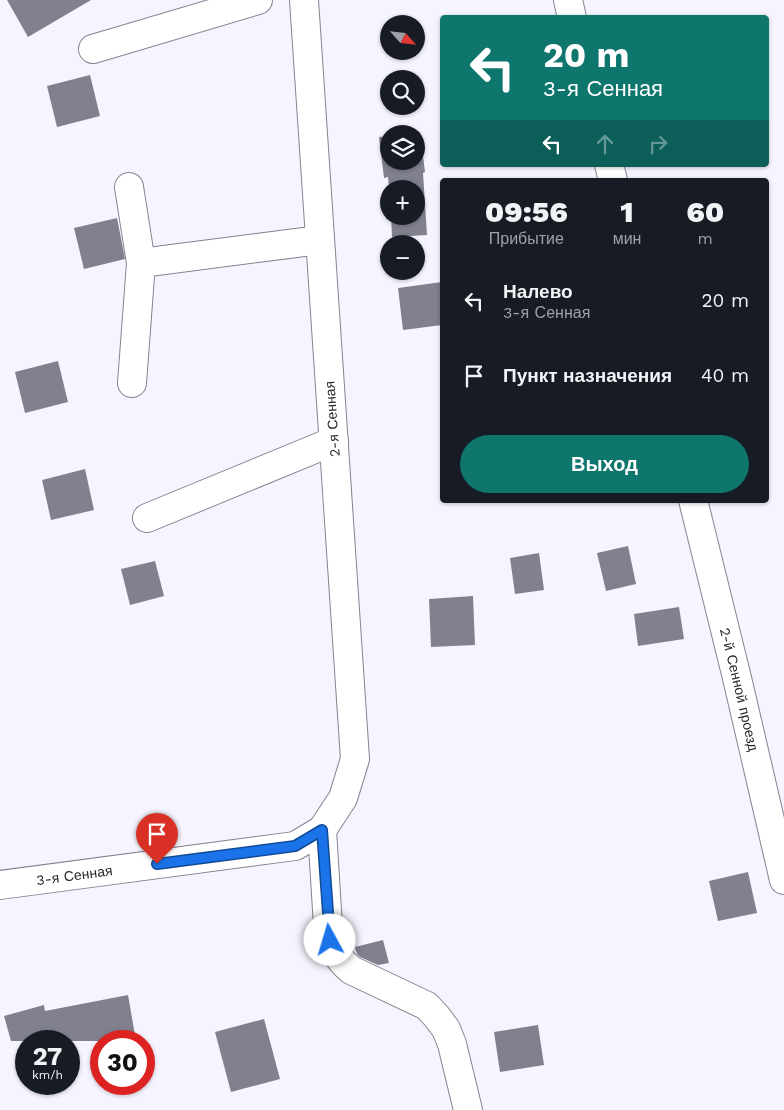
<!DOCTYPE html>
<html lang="ru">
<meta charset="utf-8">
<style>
:root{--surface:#171b24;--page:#20242c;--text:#f1f3f6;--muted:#9ea1a6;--accent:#0f766e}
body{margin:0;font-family:"Work Sans",sans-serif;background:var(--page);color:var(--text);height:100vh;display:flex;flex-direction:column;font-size:19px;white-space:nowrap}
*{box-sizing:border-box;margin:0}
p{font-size:16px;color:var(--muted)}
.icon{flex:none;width:28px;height:28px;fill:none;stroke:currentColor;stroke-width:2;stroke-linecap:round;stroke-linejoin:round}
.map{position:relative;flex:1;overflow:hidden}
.panel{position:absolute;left:440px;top:178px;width:329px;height:325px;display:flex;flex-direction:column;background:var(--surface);border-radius:5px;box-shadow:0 1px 4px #0004}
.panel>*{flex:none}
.hud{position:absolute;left:440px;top:15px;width:329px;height:152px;border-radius:5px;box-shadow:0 1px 4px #0004;background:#0f766e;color:#fff;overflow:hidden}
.needle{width:32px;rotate:117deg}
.controls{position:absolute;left:380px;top:15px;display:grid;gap:10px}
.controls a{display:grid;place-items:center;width:45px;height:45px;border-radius:50%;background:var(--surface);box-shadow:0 1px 4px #0004;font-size:25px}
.speed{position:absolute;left:15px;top:1030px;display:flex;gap:10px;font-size:25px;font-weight:700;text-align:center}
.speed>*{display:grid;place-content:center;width:65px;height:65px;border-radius:50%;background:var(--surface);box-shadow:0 1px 4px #0004;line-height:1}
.speed small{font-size:12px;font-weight:400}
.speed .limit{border:8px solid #d22;background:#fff;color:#111}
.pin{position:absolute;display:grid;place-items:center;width:42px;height:42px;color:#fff;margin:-51px -21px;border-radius:50% 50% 50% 0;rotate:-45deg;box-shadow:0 0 5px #0007}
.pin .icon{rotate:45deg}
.me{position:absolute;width:55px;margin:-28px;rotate:354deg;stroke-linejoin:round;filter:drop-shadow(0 0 4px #0008)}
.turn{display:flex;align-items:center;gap:18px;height:105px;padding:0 20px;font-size:22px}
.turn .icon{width:65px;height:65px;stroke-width:2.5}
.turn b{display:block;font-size:35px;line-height:42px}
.lanes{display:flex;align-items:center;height:48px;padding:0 20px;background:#0003;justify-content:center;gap:25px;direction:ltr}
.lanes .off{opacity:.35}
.eta{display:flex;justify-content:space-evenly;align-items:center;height:85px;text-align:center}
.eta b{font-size:30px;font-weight:800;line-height:35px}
.cta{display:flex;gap:10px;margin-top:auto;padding:10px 20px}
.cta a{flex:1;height:58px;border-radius:30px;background:var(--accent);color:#fff;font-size:20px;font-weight:800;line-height:58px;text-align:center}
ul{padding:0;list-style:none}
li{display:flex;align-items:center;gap:15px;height:75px;padding:0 20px}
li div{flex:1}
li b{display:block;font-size:19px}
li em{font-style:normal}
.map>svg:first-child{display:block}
.building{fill:#81808f}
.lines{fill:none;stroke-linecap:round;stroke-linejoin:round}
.minor-casing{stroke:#858391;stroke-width:30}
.minor{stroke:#fff;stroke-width:28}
.route-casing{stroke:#114b97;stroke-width:12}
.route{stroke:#1a73e8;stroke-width:9}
.labels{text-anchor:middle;stroke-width:5;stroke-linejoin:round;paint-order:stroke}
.street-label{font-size:14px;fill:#28272d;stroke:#fff}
</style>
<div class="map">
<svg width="784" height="1110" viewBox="0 0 784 1110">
<rect width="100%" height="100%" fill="#f6f4fe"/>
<path class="building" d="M7,0H91L28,37Z
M90,75L100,116L57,127L47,86Z
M420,132L425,172L423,173L427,235L392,237L391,216H416V189H389L388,177L384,178L379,137L389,136V161H416V134H408Z
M117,218L125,259L84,269L74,228Z
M442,282V325L403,330L398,288Z
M58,361L68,402L25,413L15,372Z
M85,469L94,510L51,520L42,480Z
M628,546L636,584L606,591L597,553Z
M539,553L544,590L515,594L510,558Z
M155,561L164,596L130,605L121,569Z
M473,596L475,645L431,647L429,599Z
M679,607L684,639L638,646L634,614Z
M748,872L757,913L718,921L709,881Z
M383,940L389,963L378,965L360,957L357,954L355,947Z
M128,995L136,1041H11L4,1016L44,1005L45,1011Z
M264,1019L280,1079L231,1092L215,1032Z
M538,1025L544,1065L500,1072L494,1032Z"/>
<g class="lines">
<defs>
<g id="minor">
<path d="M568,0L572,18"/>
<path d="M93,49L258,0"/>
<path d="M609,165L613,180"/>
<path d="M129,187L141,263"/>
<path d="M132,383L141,263L320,240"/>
<path id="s1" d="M693,500L737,678L784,880"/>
<path d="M147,518L334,441"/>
<path d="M322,830L328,926C331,946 335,956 351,970L427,1006L437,1017L446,1029L452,1044L468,1110"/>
<path id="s2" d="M0,885L295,846L322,830L343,798L355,759L304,0"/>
</g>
</defs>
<use href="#minor" class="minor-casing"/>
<use href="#minor" class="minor"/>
</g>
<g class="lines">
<defs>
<path id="route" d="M157,864L295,846L322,830L330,940"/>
</defs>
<use href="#route" class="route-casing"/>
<use href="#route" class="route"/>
</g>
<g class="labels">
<g class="street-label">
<text transform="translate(332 419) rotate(-94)" y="5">2-я Сенная</text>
<text dy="5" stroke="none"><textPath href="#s1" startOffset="195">2-й Сенной проезд</textPath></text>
<text dy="5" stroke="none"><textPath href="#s2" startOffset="75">3-я Сенная</textPath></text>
</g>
</g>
</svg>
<div class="controls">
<a><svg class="needle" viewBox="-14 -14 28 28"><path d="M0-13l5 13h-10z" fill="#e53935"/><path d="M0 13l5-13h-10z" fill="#9ea1a6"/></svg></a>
<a><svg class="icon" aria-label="search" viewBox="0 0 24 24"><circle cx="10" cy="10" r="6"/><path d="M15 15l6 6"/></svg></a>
<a><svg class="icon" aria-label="layers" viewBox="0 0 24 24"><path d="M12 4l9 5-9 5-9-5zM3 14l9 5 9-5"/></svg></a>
<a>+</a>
<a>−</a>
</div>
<div class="speed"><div>27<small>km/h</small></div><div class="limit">30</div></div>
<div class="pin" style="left:157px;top:864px;background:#d93025"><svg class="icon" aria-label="arrive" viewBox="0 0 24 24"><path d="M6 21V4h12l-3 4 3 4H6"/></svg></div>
<svg class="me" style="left:330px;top:940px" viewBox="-20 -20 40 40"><circle r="19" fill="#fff"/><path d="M0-13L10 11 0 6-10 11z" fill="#1a73e8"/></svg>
<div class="hud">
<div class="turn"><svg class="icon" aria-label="left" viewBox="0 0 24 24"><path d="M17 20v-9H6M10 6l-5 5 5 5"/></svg><div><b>20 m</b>3-я Сенная</div></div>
<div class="lanes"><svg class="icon" aria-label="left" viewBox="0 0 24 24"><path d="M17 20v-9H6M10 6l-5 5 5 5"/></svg><svg class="icon off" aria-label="ahead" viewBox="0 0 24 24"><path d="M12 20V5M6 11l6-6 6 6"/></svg><svg class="icon off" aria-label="right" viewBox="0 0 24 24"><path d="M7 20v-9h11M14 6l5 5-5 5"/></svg></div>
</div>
<section class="panel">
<div class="eta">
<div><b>09:56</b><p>Прибытие</p></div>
<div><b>1</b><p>мин</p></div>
<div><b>60</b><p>m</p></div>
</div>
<ul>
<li><svg class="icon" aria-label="left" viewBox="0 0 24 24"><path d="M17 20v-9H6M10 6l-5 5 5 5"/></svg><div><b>Налево</b><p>3-я Сенная</p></div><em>20 m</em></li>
<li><svg class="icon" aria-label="arrive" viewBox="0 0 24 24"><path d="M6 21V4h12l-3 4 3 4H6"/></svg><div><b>Пункт назначения</b></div><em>40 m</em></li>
</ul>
<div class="cta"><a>Выход</a></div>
</section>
</div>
